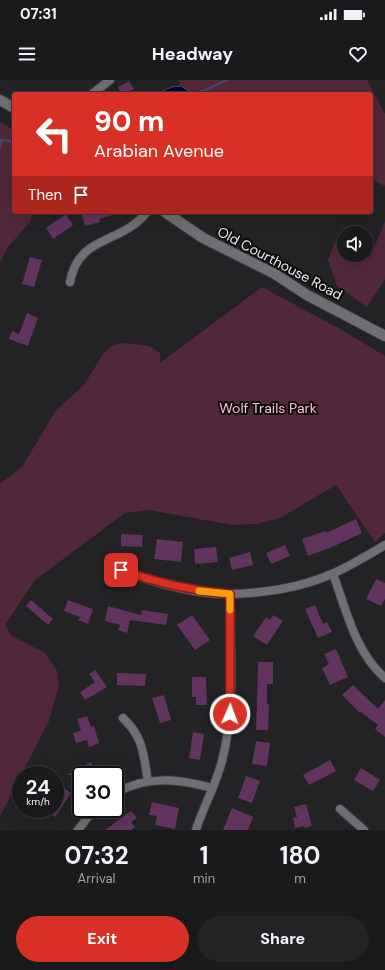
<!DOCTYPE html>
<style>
:root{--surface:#1a1a1c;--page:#232325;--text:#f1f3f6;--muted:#9fa1a3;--line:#38383b;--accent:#d93025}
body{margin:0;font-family:"DM Sans",sans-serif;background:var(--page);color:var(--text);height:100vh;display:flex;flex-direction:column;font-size:15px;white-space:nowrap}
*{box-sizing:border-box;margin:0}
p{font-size:13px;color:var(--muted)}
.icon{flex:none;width:22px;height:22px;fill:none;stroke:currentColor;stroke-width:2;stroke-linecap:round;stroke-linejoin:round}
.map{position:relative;height:750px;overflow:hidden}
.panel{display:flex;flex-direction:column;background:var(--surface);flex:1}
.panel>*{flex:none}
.banner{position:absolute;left:12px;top:12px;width:361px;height:122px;border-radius:4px;box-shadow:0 4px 16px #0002,0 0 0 1px var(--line);background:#d93025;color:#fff;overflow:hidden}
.buttons{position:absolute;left:337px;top:146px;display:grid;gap:8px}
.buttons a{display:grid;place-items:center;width:36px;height:36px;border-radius:50%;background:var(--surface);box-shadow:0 4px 16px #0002,0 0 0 1px var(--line);font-size:20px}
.speed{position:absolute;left:12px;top:686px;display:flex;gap:8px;font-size:20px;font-weight:700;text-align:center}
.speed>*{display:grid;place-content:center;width:52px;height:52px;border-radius:50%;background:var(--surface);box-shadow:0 4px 16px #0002,0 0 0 1px var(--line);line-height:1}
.speed small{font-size:10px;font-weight:400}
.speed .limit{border:2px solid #111;border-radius:6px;background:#fff;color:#111}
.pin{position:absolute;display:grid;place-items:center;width:34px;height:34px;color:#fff;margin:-17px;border-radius:8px;box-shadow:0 2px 6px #0006}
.me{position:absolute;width:44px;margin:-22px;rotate:2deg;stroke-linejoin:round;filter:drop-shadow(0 0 3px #0008)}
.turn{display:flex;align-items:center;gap:14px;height:84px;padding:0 16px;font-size:18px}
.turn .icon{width:52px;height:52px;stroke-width:2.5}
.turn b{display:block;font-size:28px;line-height:34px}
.then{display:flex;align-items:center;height:38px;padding:0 16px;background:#0003;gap:8px;font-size:15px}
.eta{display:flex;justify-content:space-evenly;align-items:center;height:68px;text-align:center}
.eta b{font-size:24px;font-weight:700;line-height:28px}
.cta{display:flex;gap:8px;margin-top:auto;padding:8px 16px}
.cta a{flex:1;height:46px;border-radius:24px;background:var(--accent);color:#fff;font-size:16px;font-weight:700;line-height:46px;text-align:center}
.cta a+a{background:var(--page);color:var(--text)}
.status{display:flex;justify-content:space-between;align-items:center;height:28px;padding:0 20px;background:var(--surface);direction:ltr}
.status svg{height:11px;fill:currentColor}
header{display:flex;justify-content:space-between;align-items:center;height:52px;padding:0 16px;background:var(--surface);font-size:18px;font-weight:700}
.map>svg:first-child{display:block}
.green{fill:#512839}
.water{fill:#00062f;stroke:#464a68}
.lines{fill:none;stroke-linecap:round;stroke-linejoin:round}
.stream{stroke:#464a68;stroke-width:2.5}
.building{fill:#60345c}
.minor-casing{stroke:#3e3c40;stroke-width:10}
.tertiary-casing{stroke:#3e3c40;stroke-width:12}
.minor{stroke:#716e73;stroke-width:8}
.tertiary{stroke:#716e73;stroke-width:10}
.route-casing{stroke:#8d1f18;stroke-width:10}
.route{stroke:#d93025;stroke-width:7}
.slow{stroke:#f59e0b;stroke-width:7}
.labels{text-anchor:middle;stroke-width:4;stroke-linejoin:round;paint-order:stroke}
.street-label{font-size:14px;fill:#ebeaed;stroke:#0c0c0d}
.park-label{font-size:14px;fill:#f9c1d6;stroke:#0c0c0d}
</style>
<div class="status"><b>07:31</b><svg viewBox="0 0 49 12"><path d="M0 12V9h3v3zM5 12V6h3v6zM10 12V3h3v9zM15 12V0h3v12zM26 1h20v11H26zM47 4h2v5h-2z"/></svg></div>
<header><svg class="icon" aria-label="menu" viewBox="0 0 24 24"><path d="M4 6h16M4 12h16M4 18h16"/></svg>Headway<svg class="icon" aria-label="heart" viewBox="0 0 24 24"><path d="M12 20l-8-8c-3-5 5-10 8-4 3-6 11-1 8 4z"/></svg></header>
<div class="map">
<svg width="385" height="750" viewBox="0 0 385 750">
<rect width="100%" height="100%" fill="#232225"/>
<path class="green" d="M179,0H367L385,34V106L371,99V14H181Z
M0,42L14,50V132H33L30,142L8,167L0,183Z
M385,141V199L367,227L337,206L328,180L335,162L344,166V175H364L370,178Z
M262,207L342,250L385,276V453L375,462L336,405L280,438L256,444L232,445L148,430L125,433L35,500L5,545L12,556L45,573L57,591L59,605L49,641L0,736V404L22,387L56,330L84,305L103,274L113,265L125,263L149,266L160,273V283Z"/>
<path class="water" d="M181,6L190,12H196V14H155L172,7Z"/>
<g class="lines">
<path class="stream" d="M196,14L227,0
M0,67L1,60L13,61L14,62"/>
</g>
<path class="building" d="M129,1L134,9L125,14H121L118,7Z
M81,132H115L116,134L99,139L100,142L85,146Z
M66,134L73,145L53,159L46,148Z
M30,177L42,180L34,207L22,204Z
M27,233L38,238L28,266L9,259L12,251L19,254Z
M356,439L362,453L332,467L308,476L302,459L326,451V453Z
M121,454L143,455L142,467L121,466Z
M157,459L183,462L181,482L154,479Z
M285,465L290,476L271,484L266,473Z
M216,467L218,482L195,484L194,469Z
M250,472L253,485L232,490L229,478Z
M376,499L385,503V519L381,526L366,519Z
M31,520L53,539L48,545L26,526Z
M68,520L93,529L88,544L78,540L80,537L64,531Z
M315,525L323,544L327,542L332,552L318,558L305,529Z
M108,526L141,535L142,530L168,534L166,545L130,540L127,553L118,550L120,545L105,541Z
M192,535L210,560L195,570L177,545Z
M273,535L283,541L267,565L253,556L266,537L270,540Z
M336,569L348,597L330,605L322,588L329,584L324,574Z
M258,582H273V604H267V624H269L268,650H256L257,624Z
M95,590L107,607L85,620L80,612L95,602L89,594Z
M117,593L146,594L145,606L117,605Z
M192,597H206L207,625H196V617H192Z
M353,605L378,629L385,620V657L375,649L378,645L361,632L360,633L342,615Z
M164,615L171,640L160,643L152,618Z
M87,636L91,647L94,646L99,663L89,667L87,660L76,663L73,653L81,651L77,639Z
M193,652L204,654L200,680L189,678Z
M256,661L270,663L267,686L252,684Z
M330,680L336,691L309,705L303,695Z
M91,682L94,688L102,684L108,695H81V709L73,695H67Z
M361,688L380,700L373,711L354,700Z
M246,696L260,701L252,723L238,718Z
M64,708L71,713L55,737L43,729H55V710L61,714Z
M152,722L179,728L175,749L155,745L157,736L149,735Z
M306,724L312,746L305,748L304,746L295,748L293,738L297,737L294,727Z
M232,728L253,737L248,750H223Z
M131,731L137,738L131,742L135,747L131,750H105Z"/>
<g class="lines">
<defs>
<path id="minor" d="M92,14L110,0
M70,202C79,154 121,165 147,132
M121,490C153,502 197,515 231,514C265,513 303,507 334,493C352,485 368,475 385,465
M333,494C346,529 355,572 385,598
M123,638C144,658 143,674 148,701
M115,713C148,695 178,699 212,708
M340,729L364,750
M78,750L94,729
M196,750C203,727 216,705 222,681C236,627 230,570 230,514"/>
<path id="tertiary" d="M0,20L14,28
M165,132L203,158L275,194L307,215L385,256"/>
</defs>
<use href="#minor" class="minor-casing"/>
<use href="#tertiary" class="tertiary-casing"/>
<use href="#minor" class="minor"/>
<use href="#tertiary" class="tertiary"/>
</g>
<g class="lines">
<defs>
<path id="route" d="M121,490C157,503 193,511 230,514V634"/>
</defs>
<use href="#route" class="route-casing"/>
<use href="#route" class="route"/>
<path class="slow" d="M199,511L230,514V530"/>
</g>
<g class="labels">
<g class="street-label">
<text transform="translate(280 183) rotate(28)" y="5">Old Courthouse Road</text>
</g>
<g class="park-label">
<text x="268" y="333">Wolf Trails Park</text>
</g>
</g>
</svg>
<div class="buttons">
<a><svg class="icon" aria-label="sound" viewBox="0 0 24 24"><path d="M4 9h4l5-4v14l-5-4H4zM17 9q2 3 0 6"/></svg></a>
</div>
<div class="speed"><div>24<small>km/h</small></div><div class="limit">30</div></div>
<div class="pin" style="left:121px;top:490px;background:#d93025"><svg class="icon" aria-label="arrive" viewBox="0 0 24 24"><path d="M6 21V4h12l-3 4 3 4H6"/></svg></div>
<svg class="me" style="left:230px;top:634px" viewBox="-20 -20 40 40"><circle r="17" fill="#d93025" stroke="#fff" stroke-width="3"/><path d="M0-11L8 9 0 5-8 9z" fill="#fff"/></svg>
<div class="banner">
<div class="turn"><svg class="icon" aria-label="left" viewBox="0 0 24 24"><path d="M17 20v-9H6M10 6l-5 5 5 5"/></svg><div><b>90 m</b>Arabian Avenue</div></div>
<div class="then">Then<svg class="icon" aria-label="arrive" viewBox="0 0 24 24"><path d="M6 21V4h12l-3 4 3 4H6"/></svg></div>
</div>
</div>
<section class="panel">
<div class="eta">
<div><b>07:32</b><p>Arrival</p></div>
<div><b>1</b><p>min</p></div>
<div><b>180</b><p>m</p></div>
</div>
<div class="cta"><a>Exit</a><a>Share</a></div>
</section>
